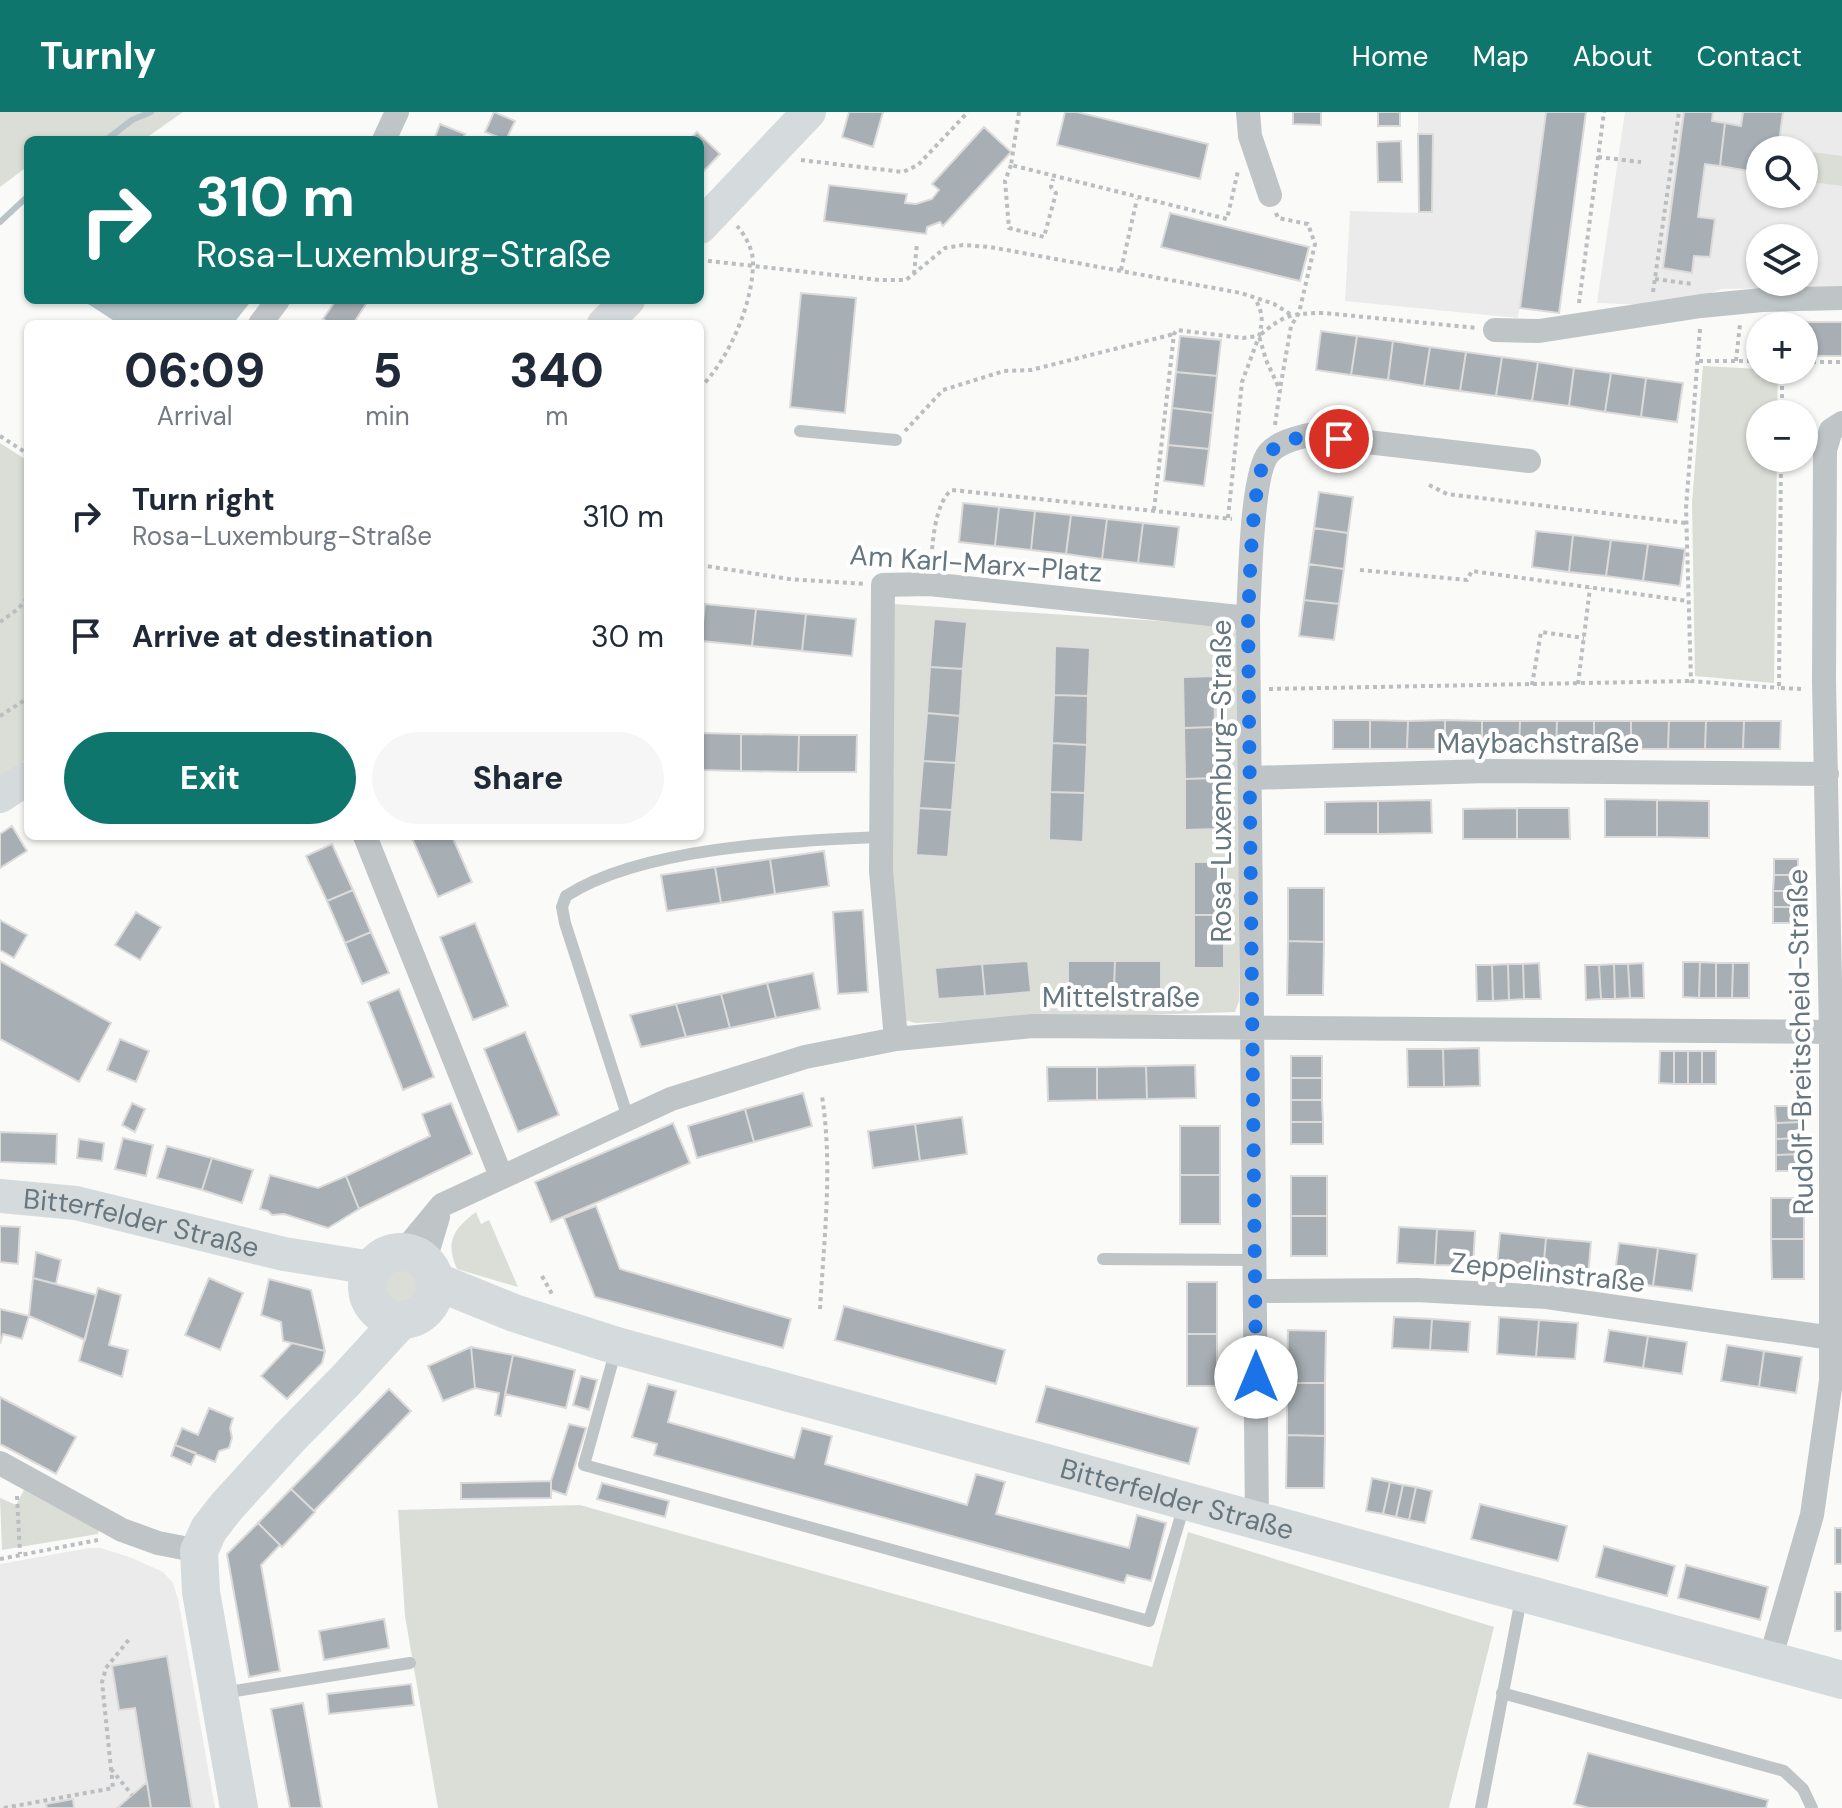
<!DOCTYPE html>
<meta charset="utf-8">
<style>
:root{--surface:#fff;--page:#f6f6f7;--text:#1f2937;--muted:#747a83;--accent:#0f766e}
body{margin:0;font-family:"DM Sans",sans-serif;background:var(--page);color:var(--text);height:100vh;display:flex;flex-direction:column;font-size:30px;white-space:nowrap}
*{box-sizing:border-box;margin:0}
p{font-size:26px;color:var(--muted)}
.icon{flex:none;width:44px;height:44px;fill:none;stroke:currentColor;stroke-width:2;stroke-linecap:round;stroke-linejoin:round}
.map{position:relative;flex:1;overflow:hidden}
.drawer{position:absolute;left:24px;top:208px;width:680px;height:520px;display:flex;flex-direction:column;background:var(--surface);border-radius:12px;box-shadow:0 2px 6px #0004}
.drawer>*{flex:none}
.banner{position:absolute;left:24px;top:24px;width:680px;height:168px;border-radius:12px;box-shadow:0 2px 6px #0004;background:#0f766e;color:#fff;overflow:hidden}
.tools{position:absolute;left:1746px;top:24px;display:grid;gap:16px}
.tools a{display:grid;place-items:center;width:72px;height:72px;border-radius:50%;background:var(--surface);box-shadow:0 2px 6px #0004;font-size:40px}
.pin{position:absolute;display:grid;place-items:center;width:68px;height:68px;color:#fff;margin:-34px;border:4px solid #fff;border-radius:50%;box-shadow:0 2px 8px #0007}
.me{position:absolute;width:88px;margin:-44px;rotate:0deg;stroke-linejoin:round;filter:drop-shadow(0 0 6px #0008)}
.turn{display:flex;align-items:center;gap:28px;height:168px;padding:0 40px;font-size:36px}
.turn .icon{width:104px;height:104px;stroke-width:2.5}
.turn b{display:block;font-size:56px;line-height:68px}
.eta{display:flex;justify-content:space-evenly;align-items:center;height:136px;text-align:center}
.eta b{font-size:48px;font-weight:800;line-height:56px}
.cta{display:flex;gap:16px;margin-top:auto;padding:16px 40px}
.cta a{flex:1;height:92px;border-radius:48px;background:var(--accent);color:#fff;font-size:32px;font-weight:800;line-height:92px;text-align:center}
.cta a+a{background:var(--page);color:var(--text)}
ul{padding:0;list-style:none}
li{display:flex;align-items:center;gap:24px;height:120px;padding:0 40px}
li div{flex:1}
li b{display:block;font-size:30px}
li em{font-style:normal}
header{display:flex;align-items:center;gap:48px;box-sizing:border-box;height:112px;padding:0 40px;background:var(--accent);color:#fff}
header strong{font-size:38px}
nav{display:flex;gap:44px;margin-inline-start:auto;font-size:28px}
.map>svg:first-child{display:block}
.built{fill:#ebebeb;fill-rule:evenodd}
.green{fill:#daded7}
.water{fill:#b8c4c7}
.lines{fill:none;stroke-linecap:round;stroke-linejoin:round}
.stream{stroke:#b8c4c7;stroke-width:6}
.building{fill:#a7afb4;stroke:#dcdbda;stroke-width:2}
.path{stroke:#babec0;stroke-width:4;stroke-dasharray:4 4;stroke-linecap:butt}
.lane{stroke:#bfc4c7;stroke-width:12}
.street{stroke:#bfc4c7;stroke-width:24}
.secondary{stroke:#d5dadc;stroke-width:34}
.primary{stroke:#d5dadc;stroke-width:38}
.route{stroke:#1a73e8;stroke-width:14;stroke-dasharray:0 25.2}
.labels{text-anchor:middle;stroke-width:8;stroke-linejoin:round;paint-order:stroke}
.street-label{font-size:28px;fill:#677780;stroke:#fff}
</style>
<header>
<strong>Turnly</strong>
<nav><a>Home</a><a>Map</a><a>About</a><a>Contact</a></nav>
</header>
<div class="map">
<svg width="1842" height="1696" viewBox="0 0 1842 1696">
<rect width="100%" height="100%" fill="#fafaf8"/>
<path class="built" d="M1418,0H1546L1518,206L1345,189L1350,99L1419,101Z
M1625,0H1842V175L1722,177L1673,194L1597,191ZM1760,38H1804V82H1760ZM1760,126H1804V170H1760Z
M89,1436H101L132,1446L163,1460L173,1471L178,1487L215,1696H0V1452Z"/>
<path class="green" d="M0,0H183L143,28H28V54L0,75Z
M1804,39L1842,44V74L1804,69Z
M1703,254L1778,258L1777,302H1760V346H1777L1774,571L1695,564L1692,390Z
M0,331L28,349V646L0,665Z
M893,492L1239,514V889L1235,900L915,911L905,908L891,755Z
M476,1100L481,1112L489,1108L518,1175L457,1157C445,1130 453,1117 476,1100Z
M378 1174a23 23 0 1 1 46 0a23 23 0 1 1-46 0Z
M24,1378L99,1418L98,1422L2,1438L0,1386L16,1393Z
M580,1393L1152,1555L1188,1420L1494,1515L1449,1696H438L405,1504L398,1398Z"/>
<path class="water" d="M82,188H252L233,212H119Z"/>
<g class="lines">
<path class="stream" d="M106,28L132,8L151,0
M0,110L28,84"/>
</g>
<path class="building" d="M494,0L515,9L506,28L485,20Z
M849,0H883L873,35L842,25Z
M1065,0H1077L1208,32L1200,67L1057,33Z
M1293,0H1321V13L1293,12Z
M1378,0H1400V14H1378Z
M1546,0H1586L1559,201L1520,196Z
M1684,0H1713L1712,9L1725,11L1720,54L1705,52L1698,105L1715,107L1710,145L1694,144L1692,161L1663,156Z
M1743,0H1783L1778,38H1760V61L1720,54L1725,11L1741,14Z
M440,12L465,22L462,28H434Z
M984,15L1011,40L943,114L940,110L927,115L926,122L824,109L829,73L907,82L905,91L916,92L932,87L939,78L932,72Z
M697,20L720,42L700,63V28H689Z
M1418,22H1433L1432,100H1419Z
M1401,29L1402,70H1378L1377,30Z
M1170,101L1309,135L1300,169L1161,135Z
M801,181L856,186L845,301L790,295Z
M336,188H367L368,189L353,212H330L323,207Z
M1760,209L1801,210V214H1760L1759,243Z
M1801,210H1842V244H1804V214H1801Z
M1321,219L1357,224L1351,263L1316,258Z
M1180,224L1221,228L1217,264L1176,260Z
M1357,224L1393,229L1388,268L1351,263Z
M1393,229L1430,235L1424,274L1388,268Z
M1430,235L1466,240L1460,279L1424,274Z
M1466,240L1502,245L1496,284L1460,279Z
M1502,245L1538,250L1532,289L1496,284Z
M1538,250L1574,256L1569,294L1532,289Z
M1574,256L1611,261L1605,300L1569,294Z
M1176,260L1217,264L1213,301L1172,296Z
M1611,261L1646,266L1641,305L1605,300Z
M1646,266L1683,271L1677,310L1641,305Z
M1172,296L1213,301L1209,337L1168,333Z
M1168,333L1209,337L1204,374L1164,369Z
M1319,380L1353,385L1348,421L1314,416Z
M963,391L999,395L995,434L959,430Z
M999,395L1035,399L1031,438L995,434Z
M1035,399L1071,403L1066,442L1031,438Z
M1071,403L1107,407L1102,447L1066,442Z
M1107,407L1143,411L1138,451L1102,447Z
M1143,411L1179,415L1174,455L1138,451Z
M1314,416L1348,421L1344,457L1309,452Z
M1536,419L1573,423L1569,460L1532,455Z
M1573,423L1611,428L1606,464L1569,460Z
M1611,428L1648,432L1643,469L1606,464Z
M1648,432L1685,437L1680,474L1643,469Z
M1309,452L1344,457L1339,492L1304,488Z
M1304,488L1339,492L1334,528L1299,524Z
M705,492L756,497L752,534L701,529Z
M756,497L806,502L802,539L752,534Z
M806,502L856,507L852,544L802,539Z
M934,507L967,510L963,557L930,555Z
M1055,534L1090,536L1088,584L1054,583Z
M930,555L963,557L960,604L927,601Z
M1214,564L1215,615L1184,616L1183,565Z
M1054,583L1088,584L1087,633L1052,631Z
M927,601L960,604L956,651L923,649Z
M1333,608H1370V637H1333Z
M1370,608L1408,609L1407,637H1370Z
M1445,608V637H1407L1408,609Z
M1445,608L1482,609V637H1445Z
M1482,609H1520L1519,637H1482Z
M1520,609H1557L1556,637H1519Z
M1557,609H1594V637H1556Z
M1594,609H1631V637H1594Z
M1631,609H1669L1668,637H1631Z
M1669,609H1706L1705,637H1668Z
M1706,609H1744L1743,637H1705Z
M1744,609H1781L1780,637H1743Z
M1215,615L1216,666L1185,667L1184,616Z
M700,621L741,622V659L700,658Z
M741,622L799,623L798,660L741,659Z
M799,623H857L856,660H798Z
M1052,631L1087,633L1085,681L1050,680Z
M923,649L956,651L952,698L919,696Z
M1216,666L1217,717L1185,718V667Z
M1050,680L1085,681L1083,730L1049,728Z
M1605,687L1657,688V725H1605Z
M1431,688L1432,721L1378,722V689Z
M1657,688L1709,689V726L1657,725Z
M1378,689V722H1325V690Z
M919,696L952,698L948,745L916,743Z
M1517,696H1569L1570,727H1517Z
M1517,696V727H1463V697Z
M12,714L27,739L0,756V722Z
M411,724H452L472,770L438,785Z
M332,732L353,778L327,789L306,744Z
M824,739L829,774L775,782L770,747Z
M770,747L775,782L721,791L715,755Z
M1774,747H1798V763H1774Z
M1194,750H1224V803H1194Z
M715,755L721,791L667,799L661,763Z
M1774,763H1798V779H1773Z
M1288,776H1324V830L1288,829Z
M353,778L371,820L345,831L327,789Z
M1773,779H1798V795H1773Z
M1773,795H1798V811H1773Z
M863,798L868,880L838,882L833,800Z
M136,800L161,815L140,848L115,833Z
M1194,803H1224V856H1194Z
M0,808L27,823L14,846L0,838Z
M475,811L508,894L473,908L440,825Z
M371,820L389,861L362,872L345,831Z
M1288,829L1324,830L1323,883H1287Z
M0,849L111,911L79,970L0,927Z
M1028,849L1031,880L985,884L982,852Z
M1068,849H1115L1114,877H1068Z
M1115,849H1161V877H1114Z
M1683,850H1700L1699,886L1683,885Z
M1700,850L1716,851V886H1699Z
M1539,851L1541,887H1524L1523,852Z
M1643,851L1644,886H1630L1628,852Z
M1716,851H1733L1732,886H1716Z
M1733,851H1749V886H1732Z
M982,852L985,884L938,887L935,856Z
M1508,852L1509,888L1493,889L1492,853Z
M1508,852H1523L1524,887L1509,888Z
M1614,852L1615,887H1601L1599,853Z
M1614,852H1628L1630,886L1615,887Z
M1476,853H1492L1493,889H1477Z
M1585,853H1599L1601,887L1586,888Z
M813,861L820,897L776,906L767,871Z
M767,871L776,906L730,916L721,882Z
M399,877L434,965L403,978L368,890Z
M721,882L730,916L686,925L676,892Z
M676,892L686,925L641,935L630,903Z
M525,920L559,1003L518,1020L484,937Z
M120,927L149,939L136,970L107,958Z
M1479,936L1480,974L1444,975L1443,937Z
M1407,937H1443L1444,975H1408Z
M1660,939H1674V972L1659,971Z
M1674,939H1688V972H1674Z
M1688,939H1702V972H1688Z
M1702,939H1716V972H1702Z
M1291,944H1322V966H1291Z
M1195,953L1196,986L1147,987L1146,954Z
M1146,954L1147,987L1097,988V955Z
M1047,955H1097V988L1048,989Z
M1291,966H1322V988H1291Z
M803,981L812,1014L754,1030L745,997Z
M1291,988H1322L1323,1010H1291Z
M132,991L145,997L135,1020L122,1013Z
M451,991L472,1042L359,1097L346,1064L430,1024L422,1002Z
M1775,994H1798L1799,1010L1776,1011Z
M745,997L754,1030L697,1046L688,1014Z
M962,1005L967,1042L920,1049L915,1012Z
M1291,1010H1323V1032H1291Z
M1799,1010V1026L1776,1027V1011Z
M673,1011L690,1051L551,1110L535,1070Z
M915,1012L920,1049L873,1056L868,1019Z
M1180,1014H1220V1063H1180Z
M0,1020L57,1022L56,1052L0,1050Z
M123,1026L153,1033L146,1064L115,1057Z
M1799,1026V1042L1776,1043V1027Z
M79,1027L104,1031L102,1049L77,1046Z
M167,1034L212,1046L202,1078L157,1066Z
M1799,1042V1059H1776V1043Z
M212,1046L253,1058L242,1091L202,1078Z
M270,1063L318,1076L346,1064L359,1097L328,1116L284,1102L272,1103L268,1099L260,1097Z
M1180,1063H1220V1112H1180Z
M1291,1064H1327V1104H1291Z
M1771,1086H1804V1127H1771Z
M596,1094L620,1157L791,1207L783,1236L595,1185L564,1106Z
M1291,1104H1327V1144H1291Z
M0,1114L20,1115L18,1152L0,1150Z
M1399,1115L1437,1117L1435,1153L1397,1151Z
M1437,1117L1475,1119L1473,1154L1435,1153Z
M1500,1121L1546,1126L1543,1160L1497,1155Z
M1546,1126L1591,1130L1588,1165L1543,1160Z
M1771,1127H1804V1167H1772Z
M1619,1131L1658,1136L1653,1174L1614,1168Z
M1658,1136L1697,1142L1692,1179L1653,1174Z
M36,1140L61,1148L56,1172L33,1166Z
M33,1166L96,1183L85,1228L29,1204Z
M209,1166L243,1181L220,1238L185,1223Z
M269,1167L311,1178L325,1239L283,1229L281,1210L261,1203Z
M1187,1170H1217V1222H1187Z
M98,1176L121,1183L109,1233L128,1238L122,1265L79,1249Z
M844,1194L1005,1238L996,1272L835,1228Z
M0,1197L29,1204L22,1227L3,1222L0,1232Z
M1394,1205L1432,1207L1430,1238L1392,1236Z
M1499,1205L1539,1208L1536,1245L1497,1242Z
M1432,1207L1470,1210L1468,1240L1430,1238Z
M1539,1208L1578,1211L1575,1247L1536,1245Z
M1288,1218L1326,1219L1325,1271H1287Z
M1609,1218L1648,1224L1643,1256L1604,1250Z
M1187,1222H1217V1274H1187Z
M1648,1224L1687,1230L1682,1262L1643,1256Z
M292,1231L325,1239L322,1251L287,1287L261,1264Z
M1727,1233L1764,1239L1759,1275L1721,1269Z
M471,1235L513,1243L501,1304L495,1303L499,1281L475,1276Z
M471,1235L475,1276L443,1289L428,1254Z
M1764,1239L1802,1245L1796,1281L1759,1275Z
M513,1243L575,1258L566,1296L505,1282Z
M581,1264L597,1268L589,1298L573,1293Z
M1287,1271H1325V1324L1287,1323Z
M648,1272L676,1279L668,1310L794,1346L802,1316L832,1324L825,1352L967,1393L976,1362L1005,1370L996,1402L1129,1436L1137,1403L1166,1411L1151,1469L1127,1463L1124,1471L654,1343L657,1332L632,1325Z
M1046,1274L1198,1316L1189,1352L1036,1310Z
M389,1277L411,1299L314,1399L291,1377Z
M0,1285L76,1325L56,1362L0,1332Z
M209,1296L233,1306L230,1316L232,1326L229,1336L219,1339L215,1350L175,1333L182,1316L198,1323Z
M569,1312L586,1316L566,1383L551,1378V1369Z
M1287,1323L1325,1324L1324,1376H1286Z
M175,1333L196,1341L191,1353L171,1344Z
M1372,1366L1390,1370L1383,1402L1366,1399Z
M551,1369V1386L461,1387V1371Z
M1390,1370L1403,1373L1396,1405L1383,1402Z
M602,1371L669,1389L665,1405L597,1387Z
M1403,1373L1416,1375L1409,1408L1396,1405Z
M1416,1375L1432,1379L1425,1411L1409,1408Z
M291,1377L315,1400L282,1435L258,1411Z
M1480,1392L1567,1414L1558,1449L1471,1427Z
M258,1411L280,1433L261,1453L280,1559L249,1565L227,1442Z
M1835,1416H1842V1452H1835Z
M1604,1434L1675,1454L1667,1484L1596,1465Z
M1686,1453L1768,1475L1760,1508L1678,1486Z
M1835,1480H1842V1519H1835Z
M384,1507L389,1536L324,1548L319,1519Z
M167,1544L192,1696H151L135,1596L119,1598L112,1554Z
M411,1572L414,1593L329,1602L327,1582Z
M303,1591L308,1618L322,1696H290L271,1597Z
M1588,1641L1768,1688L1766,1696H1589L1574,1692Z
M147,1670L151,1696H117Z
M73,1687L74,1696H47L46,1692Z"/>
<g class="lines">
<path class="path" d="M1019,0L1011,53L1227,107L1238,59
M1598,45L1641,50
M801,48L903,60L918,53L968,0
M1011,53L1005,69L1009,116L1044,125L1056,81L1051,75L1053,67
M1276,101L1278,106L1308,112L1315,132L1299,201L1291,214L1280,277
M700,148L879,168H906L945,136L963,133L990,135L1241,181L1274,192L1290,202
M1121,158L1137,87
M914,162L917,131
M1655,167L1692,172
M1653,180L1679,0
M1579,191L1604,0
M1700,217L1686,396L1691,569L1779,576
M1699,249H1760
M1736,249L1740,212
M1804,250H1842
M700,276C729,247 754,190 753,148C752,136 745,123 737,114
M1782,302V258
M1275,313L1280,278L1266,248L1259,224C1283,203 1292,201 1324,201L1477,216
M905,319L943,278L1004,259L1031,258L1174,222
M0,324L28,342
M1781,346L1779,576L1803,577
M1429,373L1447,382L1686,411
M1154,398L1174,222L1177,218L1243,226L1259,224C1263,209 1263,200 1255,187
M1228,406L1242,270L1258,227
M700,453L789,467L865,472
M931,453C932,433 935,389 952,378L1232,407
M1360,458L1467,468L1472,459L1688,489
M0,510L18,497L28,485
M1578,572L1590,476
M1532,573L1541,520L1584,526
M1269,577L1691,569
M0,604L28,586
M542,1164L552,1182
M820,1197C824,1126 833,1055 822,984
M17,1384L20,1442
M0,1447L98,1428
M111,1657L132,1683
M4,1696L113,1676L102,1570L106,1556L131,1525"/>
<path class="lane" d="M800,319L896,328
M628,1006L565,811L562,795L566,784C642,735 790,729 881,725
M1103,1147L1256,1148
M616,1237L584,1353L1149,1509L1184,1394
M222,1581L410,1551
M1502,1581L1784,1659L1803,1677L1812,1696
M1481,1696L1521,1487"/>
<path class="street" d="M1248,0L1250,24L1270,83
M384,28L397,0
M260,212L278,188
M1495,218L1539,219L1701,194L1762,188L1842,186
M1250,666L1487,659L1827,662
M365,724L501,1064
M896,927L881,759L883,473L929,472L1248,506
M404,1139L442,1093L671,987L805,945L896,927L1033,914L1831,920
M425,1148L438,1105
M1256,1179L1416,1178L1547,1185L1832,1226
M0,1351L122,1418L158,1431L199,1439
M1257,1409L1248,506C1250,475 1251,360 1269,341C1279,330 1294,327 1308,323L1529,349
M1770,1548L1812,1403L1831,1269V920L1824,569L1825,338L1831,318L1842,311"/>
<g class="secondary">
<path d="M700,115L809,0"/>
<path d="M604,212L628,188"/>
<path d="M0,684L28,666"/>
<path id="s1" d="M0,1084L76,1091L284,1142L372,1156"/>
</g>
<g class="primary">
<circle cx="401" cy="1174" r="34"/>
<path id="s2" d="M435,1169L514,1201L617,1234L1842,1568"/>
<path d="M239,1696L201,1480L199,1439L209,1417L227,1394L289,1326L347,1267L401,1208"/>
</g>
</g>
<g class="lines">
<path class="route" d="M1256,1265L1248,506C1250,476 1251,358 1269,341C1289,321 1314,324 1339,327"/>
</g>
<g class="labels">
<g class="street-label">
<text transform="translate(976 451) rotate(4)" y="10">Am Karl-Marx-Platz</text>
<text x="1538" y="641">Maybachstraße</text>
<text transform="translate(1221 669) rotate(-90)" y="10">Rosa-Luxemburg-Straße</text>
<text x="1121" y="895">Mittelstraße</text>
<text transform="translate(1800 930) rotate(-91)" y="10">Rudolf-Breitscheid-Straße</text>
<text dy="10" stroke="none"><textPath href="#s1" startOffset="144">Bitterfelder Straße</textPath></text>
<text transform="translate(1548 1160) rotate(6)" y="10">Zeppelinstraße</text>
<text dy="10" stroke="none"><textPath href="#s2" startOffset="774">Bitterfelder Straße</textPath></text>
</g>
</g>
</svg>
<div class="tools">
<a><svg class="icon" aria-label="search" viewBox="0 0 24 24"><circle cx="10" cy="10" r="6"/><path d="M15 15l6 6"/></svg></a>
<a><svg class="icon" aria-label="layers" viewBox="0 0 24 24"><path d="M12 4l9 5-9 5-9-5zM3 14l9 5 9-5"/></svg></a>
<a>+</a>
<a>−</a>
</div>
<div class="pin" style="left:1339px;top:327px;background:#d93025"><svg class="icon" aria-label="arrive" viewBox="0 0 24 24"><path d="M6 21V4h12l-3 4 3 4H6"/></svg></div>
<svg class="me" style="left:1256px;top:1265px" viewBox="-20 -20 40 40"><circle r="19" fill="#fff"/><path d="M0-13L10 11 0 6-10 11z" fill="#1a73e8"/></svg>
<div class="banner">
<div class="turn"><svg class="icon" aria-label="right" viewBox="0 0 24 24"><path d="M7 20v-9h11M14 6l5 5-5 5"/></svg><div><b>310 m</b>Rosa-Luxemburg-Straße</div></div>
</div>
<section class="drawer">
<div class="eta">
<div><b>06:09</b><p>Arrival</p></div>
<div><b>5</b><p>min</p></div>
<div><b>340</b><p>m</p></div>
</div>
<ul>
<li><svg class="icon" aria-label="right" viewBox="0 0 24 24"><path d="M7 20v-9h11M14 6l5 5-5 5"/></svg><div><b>Turn right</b><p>Rosa-Luxemburg-Straße</p></div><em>310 m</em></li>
<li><svg class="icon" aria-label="arrive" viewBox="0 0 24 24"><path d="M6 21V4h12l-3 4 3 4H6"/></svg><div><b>Arrive at destination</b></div><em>30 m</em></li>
</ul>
<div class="cta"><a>Exit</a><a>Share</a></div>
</section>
</div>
